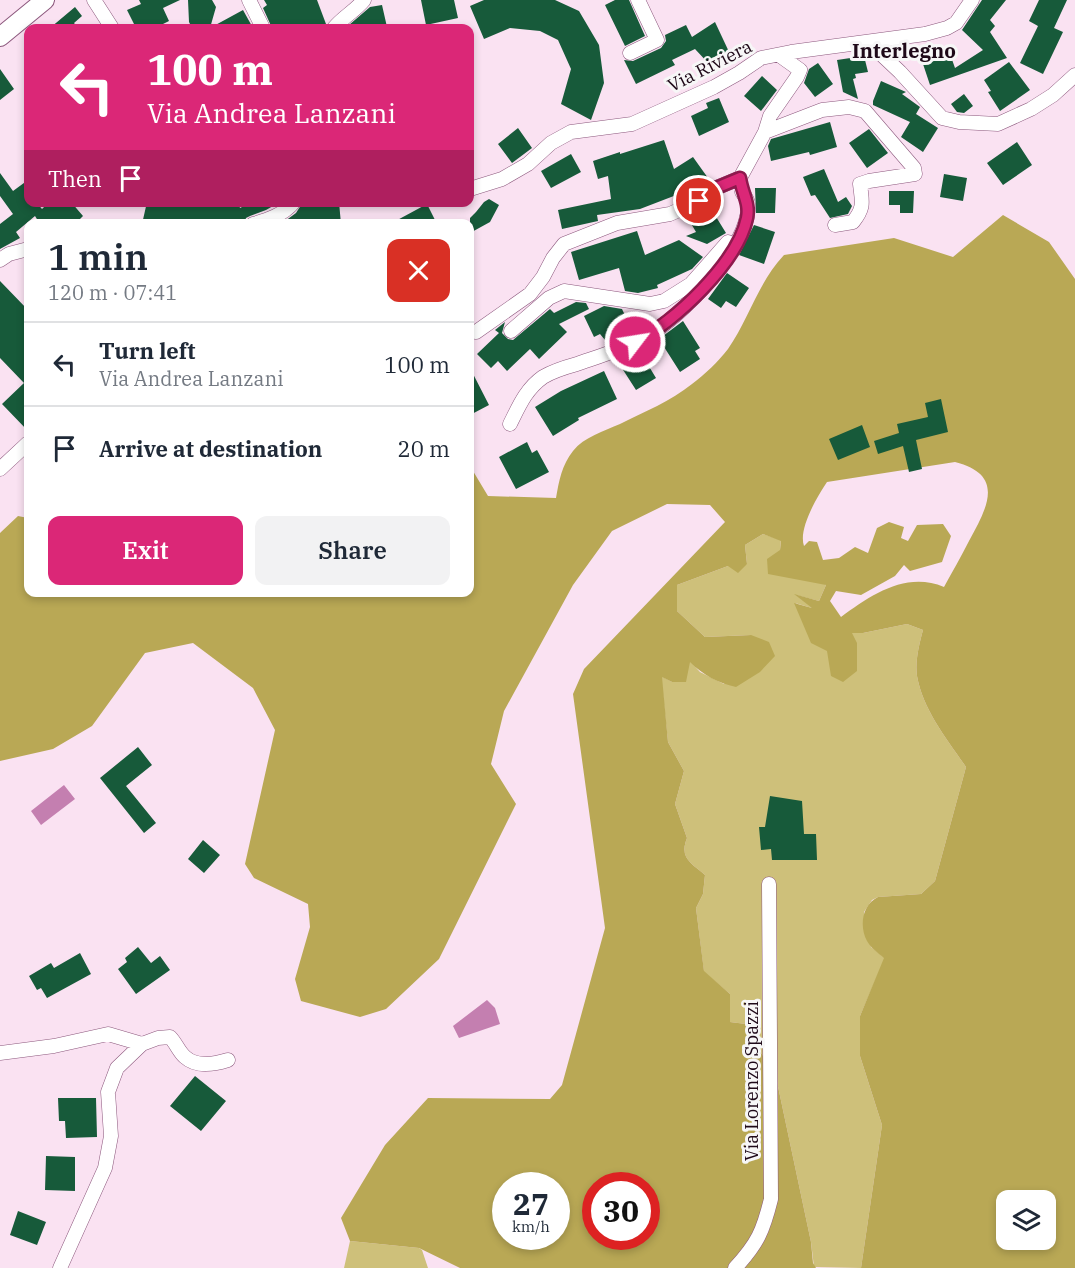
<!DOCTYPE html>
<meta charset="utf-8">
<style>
:root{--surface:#fff;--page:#f2f2f3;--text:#1f2937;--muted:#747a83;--line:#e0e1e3;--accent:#db2777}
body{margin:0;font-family:"IBM Plex Serif",serif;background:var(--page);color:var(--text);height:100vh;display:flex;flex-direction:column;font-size:22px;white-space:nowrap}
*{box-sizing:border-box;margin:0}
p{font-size:20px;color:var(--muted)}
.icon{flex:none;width:33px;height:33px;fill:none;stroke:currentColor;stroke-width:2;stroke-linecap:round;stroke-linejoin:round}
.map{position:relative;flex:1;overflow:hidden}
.side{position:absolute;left:24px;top:219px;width:450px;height:378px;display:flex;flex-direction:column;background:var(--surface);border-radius:12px;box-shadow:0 3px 9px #0003}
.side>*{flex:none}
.hud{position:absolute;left:24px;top:24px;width:450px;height:183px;border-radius:12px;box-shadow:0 3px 9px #0003;background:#db2777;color:#fff;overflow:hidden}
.controls{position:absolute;left:996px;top:1190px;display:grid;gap:12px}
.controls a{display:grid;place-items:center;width:60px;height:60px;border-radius:12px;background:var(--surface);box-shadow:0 3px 9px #0003;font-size:30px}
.speed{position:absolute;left:492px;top:1172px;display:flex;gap:12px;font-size:30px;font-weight:700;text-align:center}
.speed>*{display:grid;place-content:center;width:78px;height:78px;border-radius:50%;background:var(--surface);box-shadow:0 3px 9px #0003;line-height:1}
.speed small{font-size:15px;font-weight:400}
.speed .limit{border:9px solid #d22;background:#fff;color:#111}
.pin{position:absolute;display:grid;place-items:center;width:51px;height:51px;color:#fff;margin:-26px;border:3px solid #fff;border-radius:50%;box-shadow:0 2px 6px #0007}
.me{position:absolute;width:66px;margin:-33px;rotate:59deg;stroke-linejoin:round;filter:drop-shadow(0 0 4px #0008)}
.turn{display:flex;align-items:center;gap:21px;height:126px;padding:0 24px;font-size:27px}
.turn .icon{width:78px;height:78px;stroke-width:2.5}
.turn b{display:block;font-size:42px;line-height:51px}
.then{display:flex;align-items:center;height:57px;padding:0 24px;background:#0003;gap:12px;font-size:22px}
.round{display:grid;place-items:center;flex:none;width:63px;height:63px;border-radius:12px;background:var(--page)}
.headline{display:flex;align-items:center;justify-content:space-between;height:102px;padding:0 24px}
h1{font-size:36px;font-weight:600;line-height:45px}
.button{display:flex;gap:12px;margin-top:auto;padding:12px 24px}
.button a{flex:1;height:69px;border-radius:12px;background:var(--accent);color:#fff;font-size:24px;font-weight:600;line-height:69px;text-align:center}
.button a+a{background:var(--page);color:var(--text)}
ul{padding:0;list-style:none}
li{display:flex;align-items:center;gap:18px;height:84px;padding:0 24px;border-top:2px solid var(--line)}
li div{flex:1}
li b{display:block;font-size:22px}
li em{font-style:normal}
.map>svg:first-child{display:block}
.green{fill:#cec07a}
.forest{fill:#b9a855;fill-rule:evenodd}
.water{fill:#c47fb0}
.building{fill:#175a3a}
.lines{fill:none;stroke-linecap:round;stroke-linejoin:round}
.minor-casing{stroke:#8c587d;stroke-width:15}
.major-casing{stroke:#8c587d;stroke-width:20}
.minor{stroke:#fff;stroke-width:14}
.major{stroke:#fff;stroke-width:18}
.route-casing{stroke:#8e194d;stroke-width:15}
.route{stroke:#db2777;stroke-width:10}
.labels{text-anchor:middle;stroke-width:6;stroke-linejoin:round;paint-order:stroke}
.street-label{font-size:18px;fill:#1e0918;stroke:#f7f7f7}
.neighbourhood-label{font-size:20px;font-weight:bold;fill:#1e0918;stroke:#f7f7f7}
</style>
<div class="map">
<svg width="1075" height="1268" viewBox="0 0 1075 1268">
<rect width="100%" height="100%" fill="#fae2f2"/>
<path class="green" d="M763,534L781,540L780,550L826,585L819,601L796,595L815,609L795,603L851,632L863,633L907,624L923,630C919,645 915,661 917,676C923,710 947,739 966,767L935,881L921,894L878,897L872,900L864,912L871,947L885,958L860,1016V1056L882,1125L861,1268L814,1267L811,1242L776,1077L757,1046L754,1025L730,1022V994L704,972L696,908L703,894L705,875C691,863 679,858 687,838L675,804L684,771L668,742L661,676L672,682L690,661L700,672L724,684L751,635L705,637L677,611V585L728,566L747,564L745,545Z
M350,1241L419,1248L422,1250L428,1268H344Z"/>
<path class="forest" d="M1003,215L1049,242L1075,279V1268H861L882,1125L860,1056V1016L884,958C878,953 871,948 867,941C859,926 862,905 878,897L921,894L935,881L966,767C947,739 923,710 917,676C915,661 919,645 923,630L907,624L863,633H852L857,643V671L843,682L831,676L827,651L811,643L794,603L812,608L794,594L819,601L826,585L768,574L767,559L780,550L781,541L763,534L745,545L747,564L738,573L728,566L677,585V611L705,637L751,635L769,642L775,656L760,672L736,687C718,683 703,675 690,662L686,682H672L662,677L668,742L684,771L675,804L687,838C679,858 691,863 705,875L703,894L696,908L704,971L730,994V1022L754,1025L757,1046L776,1077L811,1242L813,1263L816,1268H460L419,1248L350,1241L341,1218L385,1145L428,1098L550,1099L562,1085L605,928L573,694L584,669L725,522L710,505L667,504L612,531L573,585L504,711L491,764L516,804L439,959L386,1009L360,1017L301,1001L295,979L310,927L308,904L254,878L245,864L275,730L253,688L193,643L145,653L92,726L53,749L0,761V533L18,516L28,518V592H470V466L488,496L556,498C559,480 562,465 573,451C584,437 604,431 620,424C644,412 671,401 692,384C705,374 718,362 728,349C749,319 759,281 784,255L894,238L953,257ZM955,462C1006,475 987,508 969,541C961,557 952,572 944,587C906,571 871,595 841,617L830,601L836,591L861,595L895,576L904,565L910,571L942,562L951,536L943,524L917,525L908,541L901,538L904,527L889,522L877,528L868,553L855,547L839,558L823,560L817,542L809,541L804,546C798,529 817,497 827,482ZM506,1185H556V1236H506ZM596,1185H646V1236H596ZM1006,1200H1046V1239H1006Z"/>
<path class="water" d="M64,785L75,799L41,825L31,811Z
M487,1000L495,1008L500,1024L459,1038L453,1026Z"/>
<path class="building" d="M139,0H180L163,8L169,21L155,28H136L127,10L141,4Z
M188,0H212L216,7L210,28H192L189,22Z
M264,0H317L326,24L325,28H272L263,8L267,5Z
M421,0H454L458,18L426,25Z
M484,0H555L579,11L599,45L604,83L591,120L561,104L571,69L558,40L540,31L510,28L484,39L470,6Z
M615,0H629L645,36L625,46L605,5Z
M982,0H1006L990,20L995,26L990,32L1007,58L930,85L923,64L934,61L933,56L949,51L955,68L983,50L962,30Z
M1039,0H1067L1054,28L1063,32L1043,74L1020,63L1038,26L1029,21Z
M382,5L387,27L349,28V25L370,7Z
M75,7L82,16L74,23L78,28H50Z
M243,10L253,28H210Z
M715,22L730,54L709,64L695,49L672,60L675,65L636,84L624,60L633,61L661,48L666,41L665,35L686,25L692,37Z
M864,56L868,72L855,74L856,78L853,79L858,99L843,92L837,60Z
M1009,62L1030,90L1000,111L988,92L991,91L984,80Z
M818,63L833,84L815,97L804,83L809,69Z
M0,69L14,89L0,100Z
M762,76L777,90L761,111L744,96Z
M881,81L906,92L902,94L920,107L916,114L938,128L923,152L901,137L910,122L873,105V101Z
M964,94L973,106L964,113L957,112L951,104Z
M719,98L729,122L699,136L691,116L708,108L706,103Z
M830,122L837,147L810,155L809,152L771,161L768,146L771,139Z
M518,128L532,148L512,163L498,144Z
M869,129L888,153L867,168L849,143Z
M664,140L674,169L693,157L708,178L679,194L640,209L597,215L598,221L562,229L558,210L611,199L608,176L598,179L593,161L620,152V154Z
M1017,142L1032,165L1003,185L987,163Z
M571,154L581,172L551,188L541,171Z
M824,169L838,202L846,197L852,206L848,214L830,218L815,195L811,196L803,177Z
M0,173L13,191L28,180V202H36L42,209L49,202H71L83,216L75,224H40L35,216L16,232L20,238L0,249V224L13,214L0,196Z
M944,174L967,178L963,201L940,197Z
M755,188H776L775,213H756Z
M889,191H914L913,213H900V205H889Z
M489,199L499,205L490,222L470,233V218L476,212L484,202Z
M147,202H238L240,208L252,202H280L266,210L250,216L246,218L244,224H142Z
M303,202H339L341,224H281L296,213Z
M427,204L437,224H390Z
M710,207L726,233L707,244L686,236L696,232L689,220Z
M754,225L775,232L764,264L739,255Z
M637,231L645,255L679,240L703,257L692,269L657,285L658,288L638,293L625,291L619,268L579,280L571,252Z
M727,273L749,288L736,307L726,301L721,308L708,299Z
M0,281L28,310V431L2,404L24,383L0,358Z
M576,302L586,303L589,309L559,324L567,332L539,359L530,349L507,371L498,361L491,368L477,354L499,333L495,330L505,322L502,333L508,339L513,340L550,309L554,313Z
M604,306L622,309L631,328L605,340L600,334L594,337L584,316Z
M683,321L700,348L695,351L700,359L680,372L659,339Z
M639,350L656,378L636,390L618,362Z
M470,368L489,405L470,415Z
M604,371L617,399L578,418L579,420L553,436L535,407L561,391Z
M941,399L948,432L916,440L922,469L909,472L903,446L878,454L874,441L899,433L897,424L928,417L925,403Z
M862,425L870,447L838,460L829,439Z
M527,442L532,453L537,450L549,472L516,489L499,457Z
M138,747L152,765L126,786L156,823L144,833L100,778Z
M770,796L802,801L804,834H816L817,860H772L771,849L761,850L759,827H765Z
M203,840L220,855L204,873L188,859Z
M138,947L151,963L160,956L170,970L136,994L118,969L127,962L125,958Z
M80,953L91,974L47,998L41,988L37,990L29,976L51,963L54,968Z
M195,1076L226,1101L201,1131L170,1106Z
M58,1098H96L97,1137L66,1138L65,1121H59Z
M46,1156L75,1157V1191L45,1190Z
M18,1211L46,1222L37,1245L10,1235Z"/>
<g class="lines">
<defs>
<path id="minor" d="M94,0L112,28
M249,0L263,28
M334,28C343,17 355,11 364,0
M863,43L882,55L900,72L942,118L959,122L998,124L1031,109L1053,95L1075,75
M630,53L657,40L638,0
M765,132L822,110L849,107L865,111L914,168L915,174L869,181L860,184C862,202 865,207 853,222L835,225
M470,189L502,179L528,164L551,143L571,132L632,124L714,87L739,73L761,58L791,52L925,34L947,28L956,23L972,0
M253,224C268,220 283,215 294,202
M0,260L9,254L28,249
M511,331L549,298L564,291L650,304L664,301L691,284L728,242
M476,332L530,294L543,277L553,258L564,244L617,223L670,214L699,201L716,188L740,178L765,132L770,116L797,77L800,70L779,55
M510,424C519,406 526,389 543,377C553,371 566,367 577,364C600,356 624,349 645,337C680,319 751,246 748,204C748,200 745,196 742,192
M0,469L28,443
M0,1053L54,1046L108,1034L142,1044
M60,1268L105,1168L111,1136L108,1092L117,1068L142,1044L158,1038L170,1037C176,1043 179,1052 185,1057C197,1068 215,1064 228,1060
M735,1268C758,1243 763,1231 771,1199L769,884"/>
<path id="major" d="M0,37L45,0"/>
</defs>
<use href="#minor" class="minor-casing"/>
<use href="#major" class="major-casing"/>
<use href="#minor" class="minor"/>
<use href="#major" class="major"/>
</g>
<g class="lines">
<defs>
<path id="route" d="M635,342C674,323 738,262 747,218C750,203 742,193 740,178L716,188L699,201"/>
</defs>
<use href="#route" class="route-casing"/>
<use href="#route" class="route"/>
</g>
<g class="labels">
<g class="street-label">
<text transform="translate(710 66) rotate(-27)" y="6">Via Riviera</text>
<text transform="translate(752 1081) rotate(-90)" y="6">Via Lorenzo Spazzi</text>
</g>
<g class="neighbourhood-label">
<text x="904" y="58">Interlegno</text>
</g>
</g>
</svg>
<div class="controls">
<a><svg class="icon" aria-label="layers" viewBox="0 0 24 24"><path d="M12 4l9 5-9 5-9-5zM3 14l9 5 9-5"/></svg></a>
</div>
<div class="speed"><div>27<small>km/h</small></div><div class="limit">30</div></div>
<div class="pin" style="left:699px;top:201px;background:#d93025"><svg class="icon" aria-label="arrive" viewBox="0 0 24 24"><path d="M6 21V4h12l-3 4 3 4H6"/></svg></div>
<svg class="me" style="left:635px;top:342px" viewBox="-20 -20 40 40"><circle r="17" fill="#db2777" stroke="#fff" stroke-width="3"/><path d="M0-11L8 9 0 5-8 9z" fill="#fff"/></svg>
<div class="hud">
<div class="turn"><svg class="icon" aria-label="left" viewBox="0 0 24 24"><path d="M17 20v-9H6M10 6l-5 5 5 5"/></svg><div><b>100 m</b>Via Andrea Lanzani</div></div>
<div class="then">Then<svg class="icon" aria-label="arrive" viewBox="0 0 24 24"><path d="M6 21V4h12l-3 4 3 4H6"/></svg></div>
</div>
<section class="side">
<div class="headline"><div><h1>1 min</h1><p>120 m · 07:41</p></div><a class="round" style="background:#d93025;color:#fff"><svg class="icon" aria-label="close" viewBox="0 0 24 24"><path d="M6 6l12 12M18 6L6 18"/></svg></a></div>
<ul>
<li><svg class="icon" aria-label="left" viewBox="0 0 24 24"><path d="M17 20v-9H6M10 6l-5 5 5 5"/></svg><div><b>Turn left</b><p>Via Andrea Lanzani</p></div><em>100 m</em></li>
<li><svg class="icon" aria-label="arrive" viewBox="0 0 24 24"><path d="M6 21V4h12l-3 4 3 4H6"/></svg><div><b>Arrive at destination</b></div><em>20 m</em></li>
</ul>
<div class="button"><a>Exit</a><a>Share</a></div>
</section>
</div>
